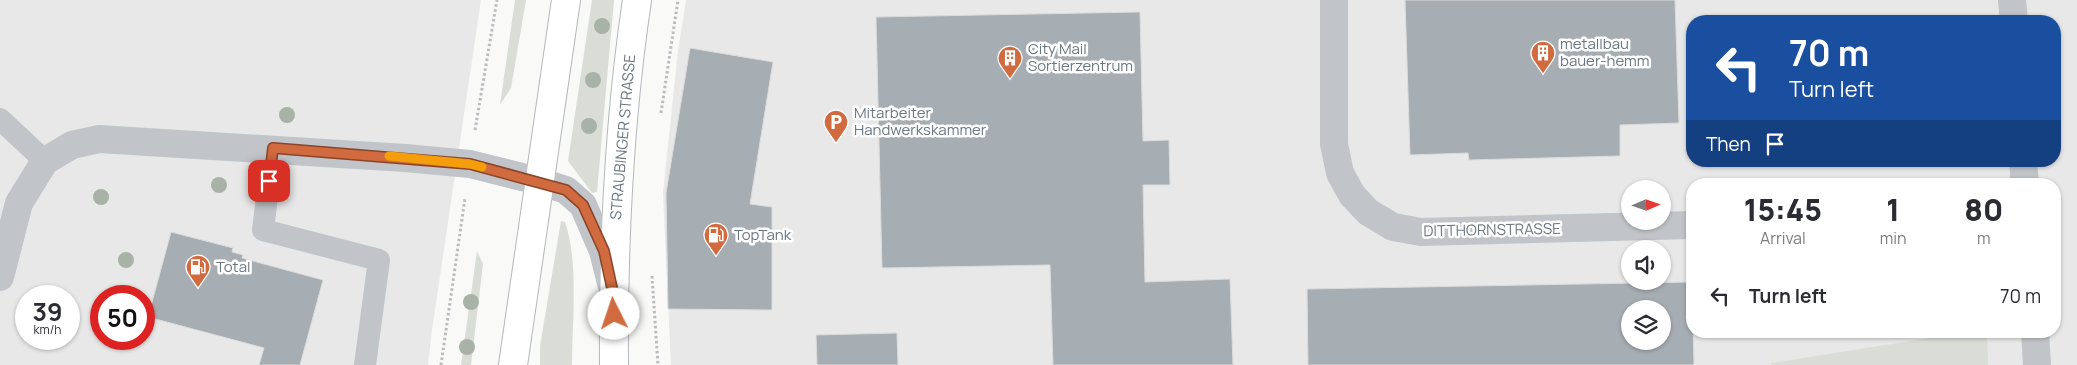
<!DOCTYPE html>
<style>
:root{--surface:#fff;--page:#f2f2f3;--text:#2b2b33;--muted:#7c7c81}
body{margin:0;font-family:Manrope,sans-serif;background:var(--page);color:var(--text);height:100vh;display:flex;flex-direction:column;font-size:19px;white-space:nowrap}
*{box-sizing:border-box;margin:0}
p{font-size:16px;color:var(--muted)}
.icon{flex:none;width:28px;height:28px;fill:none;stroke:currentColor;stroke-width:2;stroke-linecap:round;stroke-linejoin:round}
.map{position:relative;flex:1;overflow:hidden}
.sheet{position:absolute;left:1686px;top:178px;width:375px;height:160px;display:flex;flex-direction:column;background:var(--surface);border-radius:20px;box-shadow:0 1px 4px #0004}
.sheet>*{flex:none}
.guide{position:absolute;left:1686px;top:15px;width:375px;height:152px;border-radius:20px;box-shadow:0 1px 4px #0004;background:#1a4fa0;color:#fff;overflow:hidden}
.needle{width:32px;rotate:88deg}
.buttons{position:absolute;left:1621px;top:180px;display:grid;gap:10px}
.buttons a{display:grid;place-items:center;width:50px;height:50px;border-radius:50%;background:var(--surface);box-shadow:0 1px 4px #0004;font-size:25px}
.speed{position:absolute;left:15px;top:285px;display:flex;gap:10px;font-size:25px;font-weight:700;text-align:center}
.speed>*{display:grid;place-content:center;width:65px;height:65px;border-radius:50%;background:var(--surface);box-shadow:0 1px 4px #0004;line-height:1}
.speed small{font-size:12px;font-weight:400}
.speed .limit{border:8px solid #d22;background:#fff;color:#111}
.pin{position:absolute;display:grid;place-items:center;width:42px;height:42px;color:#fff;margin:-21px;border-radius:10px;box-shadow:0 2px 8px #0006}
.me{position:absolute;width:55px;margin:-28px;rotate:356deg;stroke-linejoin:round;filter:drop-shadow(0 0 4px #0008)}
.turn{display:flex;align-items:center;gap:18px;height:105px;padding:0 20px;font-size:22px}
.turn .icon{width:65px;height:65px;stroke-width:2.5}
.turn b{display:block;font-size:35px;line-height:42px}
.then{display:flex;align-items:center;height:48px;padding:0 20px;background:#0003;gap:10px;font-size:19px}
.eta{display:flex;justify-content:space-evenly;align-items:center;height:85px;text-align:center}
.eta b{font-size:30px;font-weight:800;line-height:35px}
ul{padding:0;list-style:none}
li{display:flex;align-items:center;gap:15px;height:65px;padding:0 20px}
li div{flex:1}
li b{display:block;font-size:19px}
li em{font-style:normal}
.map>svg:first-child{display:block}
.built{fill:#e7e8e7;fill-rule:evenodd}
.green{fill:#d9ddd6}
.building{fill:#a6adb3;stroke:#dbdbd9;fill-rule:evenodd}
.lines{fill:none;stroke-linecap:round;stroke-linejoin:round}
.secondary-casing{stroke:#b3b8bc;stroke-width:30}
.path{stroke:#b9bcbe;stroke-width:3;stroke-dasharray:2.5 2.5;stroke-linecap:butt}
.lane{stroke:#c1c4c8;stroke-width:22}
.street{stroke:#c1c4c8;stroke-width:28}
.secondary{stroke:#fff;stroke-width:28}
.tree{fill:#a9b2a7}
.route-casing{stroke:#884529;stroke-width:12}
.route{stroke:#d16a3f;stroke-width:9}
.slow{stroke:#f59e0b;stroke-width:9}
.labels{text-anchor:middle;stroke-width:5;stroke-linejoin:round;paint-order:stroke}
.poi-label{font-size:15px;fill:#6b7884;stroke:#fff;text-anchor:start}
.street-label{font-size:15px;fill:#6b7884;stroke:#fff}
</style>
<div class="map">
<svg width="2077" height="365" viewBox="0 0 2077 365">
<rect width="100%" height="100%" fill="#f9f9f7"/>
<path class="built" d="M0,0H481L432,330L428,365H0ZM26,296H69V339H26ZM101,296H144V339H101Z
M686,0H2077V365H671L663,193L678,51ZM1692,21H2055V161H1692ZM1692,184H2055V331H1692ZM1630,189H1662V221H1630ZM1630,249H1662V281H1630ZM1630,309H1662V341H1630Z"/>
<path class="green" d="M515,0H526L511,88L500,105Z
M592,0H614L597,192L592,193L568,161Z
M561,221L565,222C579,264 572,321 572,365H540V346Z
M477,251L483,264L471,365H461Z
M1974,331H1987L1988,365H1771V363Z"/>
<path class="building" d="M1405,0H1675L1679,123L1620,125V156L1469,160L1468,153L1410,155Z
M1140,12L1143,141L1169,140L1170,185H1143L1145,282L1230,279L1233,365H1053L1050,265L882,268L876,17Z
M690,48L773,62L750,204L772,207V310L668,309L666,193Z
M171,232L233,248L232,252L243,255L242,258L323,280L300,365H259L264,348L148,317Z
M1692,282L1694,365H1308L1307,289ZM1630,309H1662V341H1630Z
M897,333L898,365H817L816,335Z"/>
<g class="lines">
<defs>
<path id="secondary" d="M513,365L566,0
M614,365C613,243 619,121 637,0"/>
</defs>
<use href="#secondary" class="secondary-casing"/>
<path class="path" d="M661,113L678,0
M475,130L497,0
M652,276L658,365
M441,365L465,198"/>
<path class="lane" d="M0,119L45,161
M273,148L263,230L379,260L365,365"/>
<path class="street" d="M1334,0V144L1340,173L1352,195L1368,212L1393,227L1421,232L1692,225
M2012,0L2014,21
M2023,161L2025,184
M0,277L19,203L45,161L72,145L99,139L405,158L470,164L538,181L566,190L583,205L603,251L611,283
M2035,331L2037,365"/>
<use href="#secondary" class="secondary"/>
</g>
<g class="tree">
<circle cx="602" cy="26" r="8"/>
<circle cx="593" cy="80" r="8"/>
<circle cx="287" cy="115" r="8"/>
<circle cx="589" cy="126" r="8"/>
<circle cx="219" cy="185" r="8"/>
<circle cx="101" cy="197" r="8"/>
<circle cx="126" cy="260" r="8"/>
<circle cx="471" cy="302" r="8"/>
<circle cx="467" cy="347" r="8"/>
</g>
<g class="lines">
<defs>
<path id="route" d="M269,181L273,148L470,164L566,190L583,205L604,251L614,297V314"/>
</defs>
<use href="#route" class="route-casing"/>
<use href="#route" class="route"/>
<path class="slow" d="M389,156L470,164L482,167"/>
</g>
<defs>
<symbol id="building-pin" viewBox="-11 -11 22 30"><path d="M0 17L-7.5 6A9.5 9.5 0 1 1 7.5 6Z" fill="#d16a3f" stroke="#fff"/><path d="M-4-6H4V6H1V3H-1V6H-4ZM-2.5-4.3h1.7v1.8h-1.7ZM.8-4.3h1.7v1.8H.8ZM-2.5-1h1.7V.8h-1.7ZM.8-1h1.7V.8H.8Z" fill="#fff"/></symbol>
<symbol id="parking-pin" viewBox="-11 -11 22 30"><path d="M0 17L-7.5 6A9.5 9.5 0 1 1 7.5 6Z" fill="#d16a3f" stroke="#fff"/><path d="M-3.5-5.5H1a3.5 3.5 0 0 1 0 7H-1V5.5H-3.5ZM-1-3.4V-.6H.8a1.4 1.4 0 0 0 0-2.8Z" fill="#fff"/></symbol>
<symbol id="fuel-pin" viewBox="-11 -11 22 30"><path d="M0 17L-7.5 6A9.5 9.5 0 1 1 7.5 6Z" fill="#d16a3f" stroke="#fff"/><path d="M-5.5-6h7V0h2V4h1.3V-2.5L3-4.5l.8-.8L6-3V5H2.5V1h-1V6h-7ZM-4.2-4.7v3.2H.2V-4.7Z" fill="#fff"/></symbol>
</defs>
<g fill-rule="evenodd">
<use href="#building-pin" x="1529" y="39" width="28" height="38"/>
<use href="#building-pin" x="996" y="44" width="28" height="38"/>
<use href="#parking-pin" x="822" y="108" width="28" height="38"/>
<use href="#fuel-pin" x="702" y="221" width="28" height="38"/>
<use href="#fuel-pin" x="184" y="253" width="28" height="38"/>
</g>
<g class="labels">
<g class="poi-label">
<text x="1560" y="49">metallbau<tspan x="1560" dy="17">bauer-hemm</tspan></text>
<text x="1028" y="54">City Mail<tspan x="1028" dy="17">Sortierzentrum</tspan></text>
<text x="854" y="118">Mitarbeiter<tspan x="854" dy="17">Handwerkskammer</tspan></text>
<text x="734" y="240">TopTank</text>
<text x="216" y="272">Total</text>
</g>
<g class="street-label">
<text transform="translate(623 137) rotate(-85)" y="5">STRAUBINGER STRASSE</text>
<text transform="translate(1492 230) rotate(-1)" y="5">DITTHORNSTRASSE</text>
</g>
</g>
</svg>
<div class="buttons">
<a><svg class="needle" viewBox="-14 -14 28 28"><path d="M0-13l5 13h-10z" fill="#e53935"/><path d="M0 13l5-13h-10z" fill="#7c7c81"/></svg></a>
<a><svg class="icon" aria-label="sound" viewBox="0 0 24 24"><path d="M4 9h4l5-4v14l-5-4H4zM17 9q2 3 0 6"/></svg></a>
<a><svg class="icon" aria-label="layers" viewBox="0 0 24 24"><path d="M12 4l9 5-9 5-9-5zM3 14l9 5 9-5"/></svg></a>
</div>
<div class="speed"><div>39<small>km/h</small></div><div class="limit">50</div></div>
<div class="pin" style="left:269px;top:181px;background:#d93025"><svg class="icon" aria-label="arrive" viewBox="0 0 24 24"><path d="M6 21V4h12l-3 4 3 4H6"/></svg></div>
<svg class="me" style="left:614px;top:314px" viewBox="-20 -20 40 40"><circle r="19" fill="#fff"/><path d="M0-13L10 11 0 6-10 11z" fill="#d16a3f"/></svg>
<div class="guide">
<div class="turn"><svg class="icon" aria-label="left" viewBox="0 0 24 24"><path d="M17 20v-9H6M10 6l-5 5 5 5"/></svg><div><b>70 m</b>Turn left</div></div>
<div class="then">Then<svg class="icon" aria-label="arrive" viewBox="0 0 24 24"><path d="M6 21V4h12l-3 4 3 4H6"/></svg></div>
</div>
<section class="sheet">
<div class="eta">
<div><b>15:45</b><p>Arrival</p></div>
<div><b>1</b><p>min</p></div>
<div><b>80</b><p>m</p></div>
</div>
<ul>
<li><svg class="icon" aria-label="left" viewBox="0 0 24 24"><path d="M17 20v-9H6M10 6l-5 5 5 5"/></svg><div><b>Turn left</b></div><em>70 m</em></li>
</ul>
</section>
</div>
